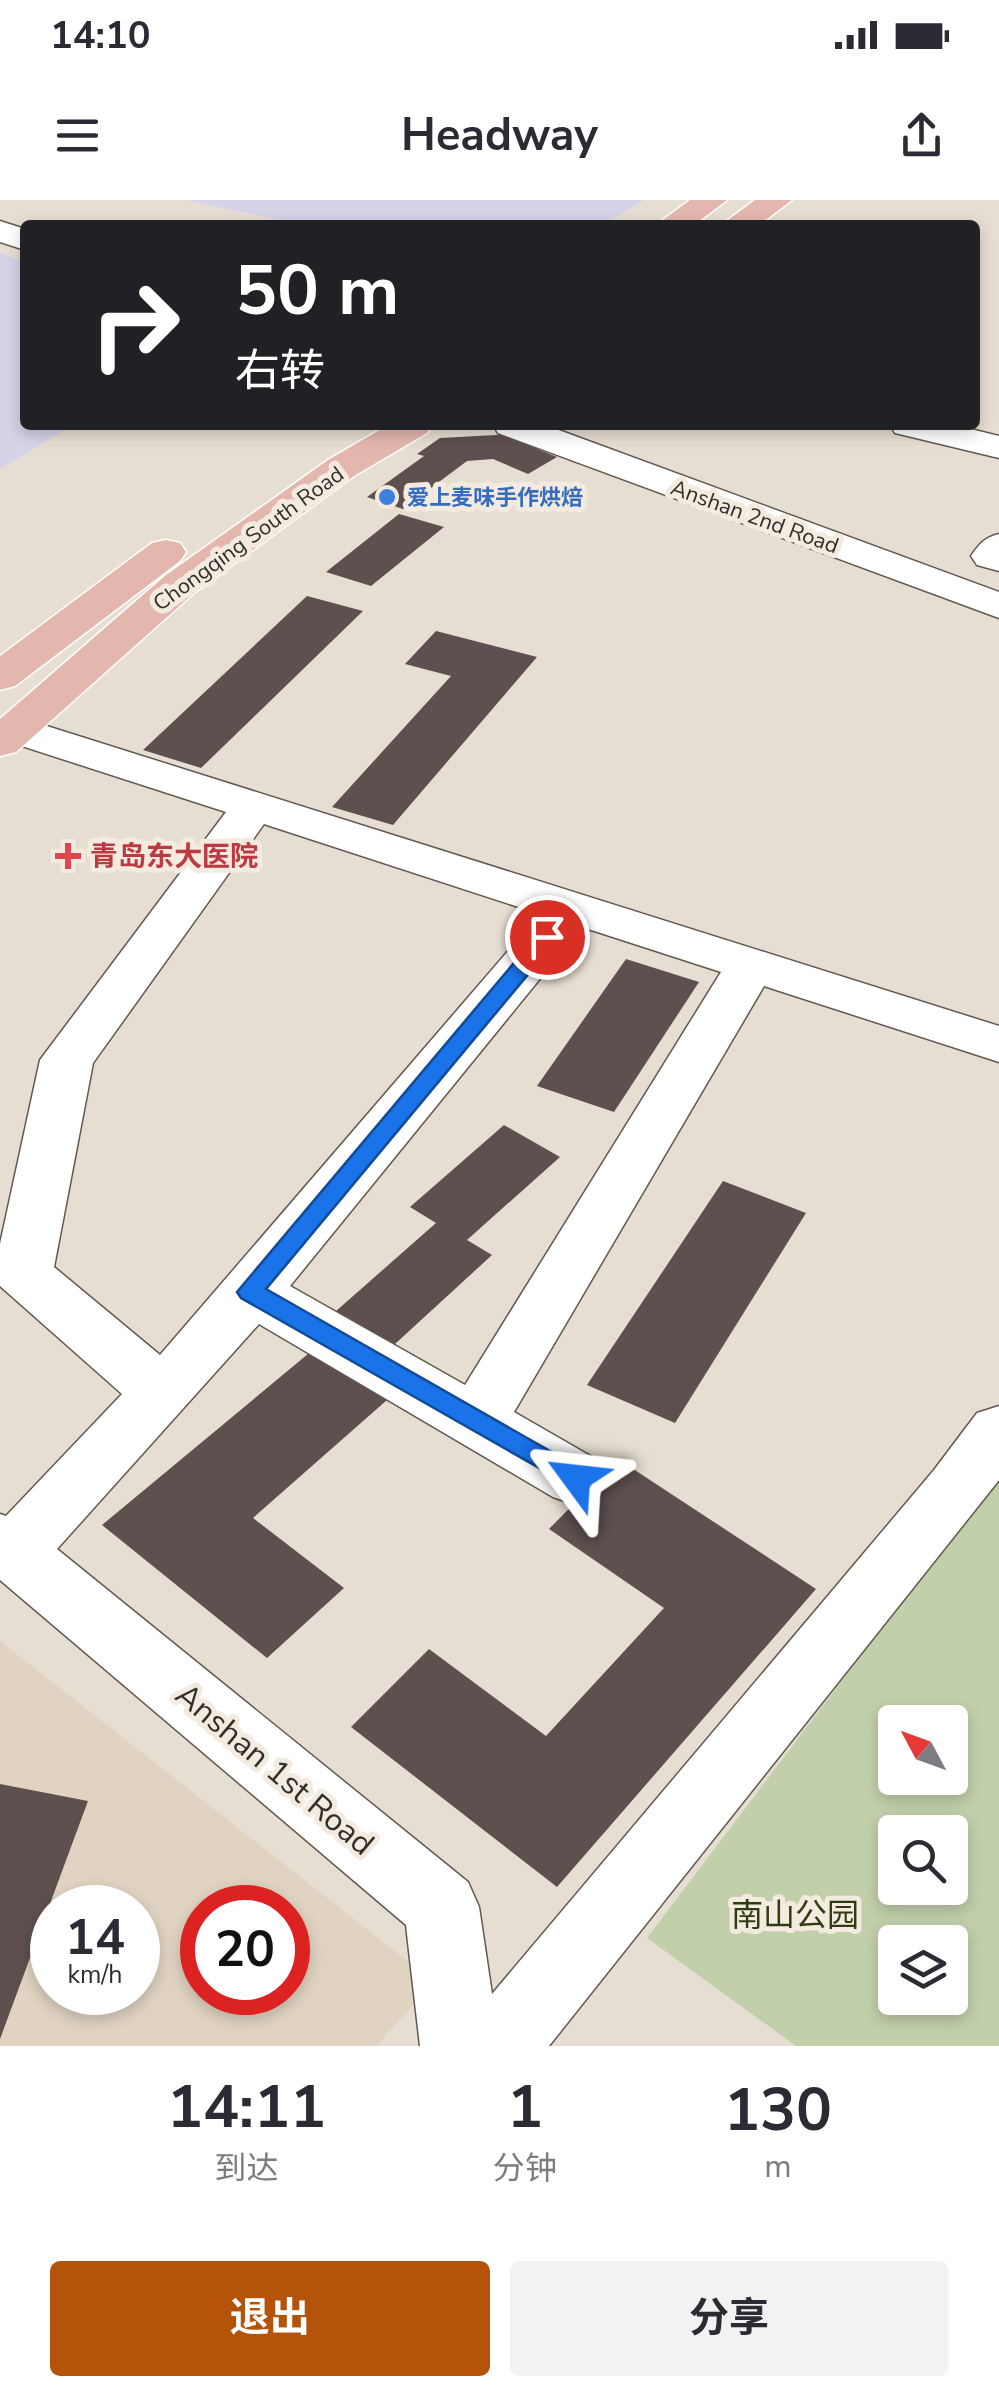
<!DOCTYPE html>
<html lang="zh">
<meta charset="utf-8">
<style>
:root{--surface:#fff;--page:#f2f2f3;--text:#2b2b33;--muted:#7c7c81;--accent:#b45309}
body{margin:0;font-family:"Nunito Sans","Noto Sans SC",sans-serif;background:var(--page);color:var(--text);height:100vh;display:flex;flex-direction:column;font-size:38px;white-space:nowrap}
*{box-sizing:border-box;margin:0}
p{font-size:32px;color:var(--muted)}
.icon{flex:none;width:55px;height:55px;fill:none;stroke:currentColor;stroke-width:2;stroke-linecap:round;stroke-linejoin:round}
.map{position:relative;height:1846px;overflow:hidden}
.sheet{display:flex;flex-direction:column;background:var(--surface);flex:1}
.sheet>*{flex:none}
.guide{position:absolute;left:20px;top:20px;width:960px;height:210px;border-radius:10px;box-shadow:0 5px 15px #0003;background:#202124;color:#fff;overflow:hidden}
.needle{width:65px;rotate:311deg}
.buttons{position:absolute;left:878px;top:1505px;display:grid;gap:20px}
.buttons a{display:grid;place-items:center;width:90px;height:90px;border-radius:10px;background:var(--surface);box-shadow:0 5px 15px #0003;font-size:50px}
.speed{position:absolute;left:30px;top:1685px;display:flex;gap:20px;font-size:50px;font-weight:700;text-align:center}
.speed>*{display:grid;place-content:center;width:130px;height:130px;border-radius:50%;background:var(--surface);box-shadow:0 5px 15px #0003;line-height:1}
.speed small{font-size:25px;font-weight:400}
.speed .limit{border:15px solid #d22;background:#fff;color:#111}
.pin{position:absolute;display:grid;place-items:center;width:85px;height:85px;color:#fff;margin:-42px;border:5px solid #fff;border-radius:50%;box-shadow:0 2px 10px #0007}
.me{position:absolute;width:110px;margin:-55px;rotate:300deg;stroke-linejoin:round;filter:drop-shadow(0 0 8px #0008)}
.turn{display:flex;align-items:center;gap:35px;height:210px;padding:0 50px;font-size:45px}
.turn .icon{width:130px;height:130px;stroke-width:2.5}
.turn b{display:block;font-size:70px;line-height:85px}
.eta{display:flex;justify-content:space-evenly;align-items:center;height:170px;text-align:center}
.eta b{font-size:60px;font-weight:700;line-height:70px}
.button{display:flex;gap:20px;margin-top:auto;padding:20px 50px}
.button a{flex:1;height:115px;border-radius:10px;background:var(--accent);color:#fff;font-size:40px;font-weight:700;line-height:115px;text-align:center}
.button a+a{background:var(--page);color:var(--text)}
.status{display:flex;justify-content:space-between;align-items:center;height:70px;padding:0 50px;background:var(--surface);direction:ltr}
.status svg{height:28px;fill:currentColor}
header{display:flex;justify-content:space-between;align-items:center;height:130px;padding:0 50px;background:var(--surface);font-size:45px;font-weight:700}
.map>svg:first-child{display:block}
.built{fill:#e0d3c1;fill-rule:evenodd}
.education{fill:#d6d2e8}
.green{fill:#c1cfab;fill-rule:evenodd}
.building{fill:#5d504f}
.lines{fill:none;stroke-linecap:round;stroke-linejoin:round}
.minor-casing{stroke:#61594f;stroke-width:3}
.major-casing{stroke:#fff;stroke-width:3}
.minor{fill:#fff;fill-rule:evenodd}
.major{fill:#e4b7ae;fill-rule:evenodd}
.route{fill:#1a73e8;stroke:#114b97;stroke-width:2.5}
.shop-dot{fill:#3f7fe0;stroke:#f4ebe0;stroke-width:4}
.health-dot{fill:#e0444e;stroke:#f4ebe0;stroke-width:4}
.labels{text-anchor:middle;stroke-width:10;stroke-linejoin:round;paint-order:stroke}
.far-shop-label{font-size:22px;font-weight:bold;fill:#366cbe;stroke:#f4ebe0;text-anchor:start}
.far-street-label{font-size:22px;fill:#33302c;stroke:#f4ebe0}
.health-label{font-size:28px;font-weight:bold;fill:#be3a42;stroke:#f4ebe0;text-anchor:start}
.near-street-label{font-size:32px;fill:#33302c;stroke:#f4ebe0}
.near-park-label{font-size:32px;fill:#2f3c10;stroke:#f4ebe0}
</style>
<div class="status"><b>14:10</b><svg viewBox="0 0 49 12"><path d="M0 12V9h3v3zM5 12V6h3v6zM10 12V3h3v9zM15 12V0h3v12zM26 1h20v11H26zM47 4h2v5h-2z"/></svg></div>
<header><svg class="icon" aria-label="menu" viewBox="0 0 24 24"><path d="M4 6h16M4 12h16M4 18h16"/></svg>Headway<svg class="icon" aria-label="share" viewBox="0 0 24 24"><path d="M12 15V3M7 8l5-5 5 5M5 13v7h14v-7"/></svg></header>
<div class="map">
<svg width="999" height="1846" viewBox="0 0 999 1846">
<rect width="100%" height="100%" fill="#e7ded3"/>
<path class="built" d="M0,1441L434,1782L376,1846H0ZM52,1708H138V1792H52ZM202,1708H288V1792H202Z"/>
<path class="education" d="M186,0H644L603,25H302Z
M0,53L25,62V225H73L0,269Z"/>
<path class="green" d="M999,1273V1846H796L647,1738ZM895,1522H950V1578H895ZM895,1632H950V1688H895ZM895,1742H950V1798H895Z"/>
<path class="building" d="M517,234L538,242L530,246L557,257L528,274L493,259L467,261L403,309L367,297L424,256L417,254L440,238Z
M399,314L444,327L371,386L326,372Z
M307,396L363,411L201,568L143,550Z
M436,431L537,457L393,625L332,607L451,476L405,464Z
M626,759L699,782L614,912L537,886Z
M504,925L560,957L467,1040L492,1055L383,1155L327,1119L436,1023L410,1007Z
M723,981L806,1013L675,1223L587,1185Z
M314,1149L387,1200L253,1318L344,1388L267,1458L102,1325Z
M618,1259L816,1389L557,1687L351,1527L429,1449L546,1536L664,1408L549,1329Z
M0,1584L88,1601L0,1839Z"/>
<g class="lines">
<defs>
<path id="minor" d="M0,21L25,29V50L0,42Z
M493,225H545L999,392V418L498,233Z
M890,225H954L999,236V258L895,233Z
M999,334V371L977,365L971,356C980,343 984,338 999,334Z
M15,516L999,826V862L764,786L514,1212L599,1261L608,1279L599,1297L576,1305L553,1297L259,1124L57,1349L468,1682L479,1707L492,1794L934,1270L977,1213L999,1206V1280L549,1846H420L406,1725L0,1380V1314L6,1316L122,1194L0,1086V1044L40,860L226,612L0,539V519ZM264,624L540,714L160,1155L54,1067L93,863ZM582,727L721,772L465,1185L290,1086Z"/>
<path id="major" d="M690,0H727L694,25H656Z
M755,0H792L759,25H721Z
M388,225H432L427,233L354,276L194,393L16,552L0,556V519L166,375L328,260Z
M166,340L180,343L186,352L180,361L15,486L0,490V456L152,343Z"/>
</defs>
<use href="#minor" class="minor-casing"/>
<use href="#major" class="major-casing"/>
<use href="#minor" class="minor"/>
<use href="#major" class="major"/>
</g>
<path class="route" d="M547,730L558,737L555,742L266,1089L585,1271L589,1278L585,1286L576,1289L241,1098L237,1092L540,732Z"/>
<circle class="shop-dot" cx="387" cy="297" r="10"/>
<path class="health-dot" d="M63 641h10v10h10v10h-10v10h-10v-10h-10v-10h10z"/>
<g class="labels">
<g class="far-shop-label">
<text x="407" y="305">爱上麦味手作烘焙</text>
</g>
<g class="far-street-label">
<text transform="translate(755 316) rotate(20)" y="8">Anshan 2nd Road</text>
<text transform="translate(248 338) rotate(-36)" y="8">Chongqing South Road</text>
</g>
<g class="health-label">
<text x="90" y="666">青岛东大医院</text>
</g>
<g class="near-street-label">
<text transform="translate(275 1569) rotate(40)" y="11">Anshan 1st Road</text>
</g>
<g class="near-park-label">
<text x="795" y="1726">南山公园</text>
</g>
</g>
</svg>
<div class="buttons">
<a><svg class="needle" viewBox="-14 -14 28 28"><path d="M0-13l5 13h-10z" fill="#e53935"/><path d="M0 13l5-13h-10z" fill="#7c7c81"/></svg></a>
<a><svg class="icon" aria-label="search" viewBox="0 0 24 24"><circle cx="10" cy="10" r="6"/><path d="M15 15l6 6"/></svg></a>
<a><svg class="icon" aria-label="layers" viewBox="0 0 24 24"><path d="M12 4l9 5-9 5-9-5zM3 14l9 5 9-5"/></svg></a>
</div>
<div class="speed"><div>14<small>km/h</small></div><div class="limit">20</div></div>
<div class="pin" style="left:547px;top:737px;background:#d93025"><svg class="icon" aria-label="arrive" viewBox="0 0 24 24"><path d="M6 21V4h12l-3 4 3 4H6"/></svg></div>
<svg class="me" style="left:576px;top:1278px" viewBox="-20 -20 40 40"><path d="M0-17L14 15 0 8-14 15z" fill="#1a73e8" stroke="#fff" stroke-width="4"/></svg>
<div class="guide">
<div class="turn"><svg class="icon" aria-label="right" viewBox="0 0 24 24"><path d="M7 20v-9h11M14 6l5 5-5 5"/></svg><div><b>50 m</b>右转</div></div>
</div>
</div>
<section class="sheet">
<div class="eta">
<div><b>14:11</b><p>到达</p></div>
<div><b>1</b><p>分钟</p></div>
<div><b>130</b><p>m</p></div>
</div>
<div class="button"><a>退出</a><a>分享</a></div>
</section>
